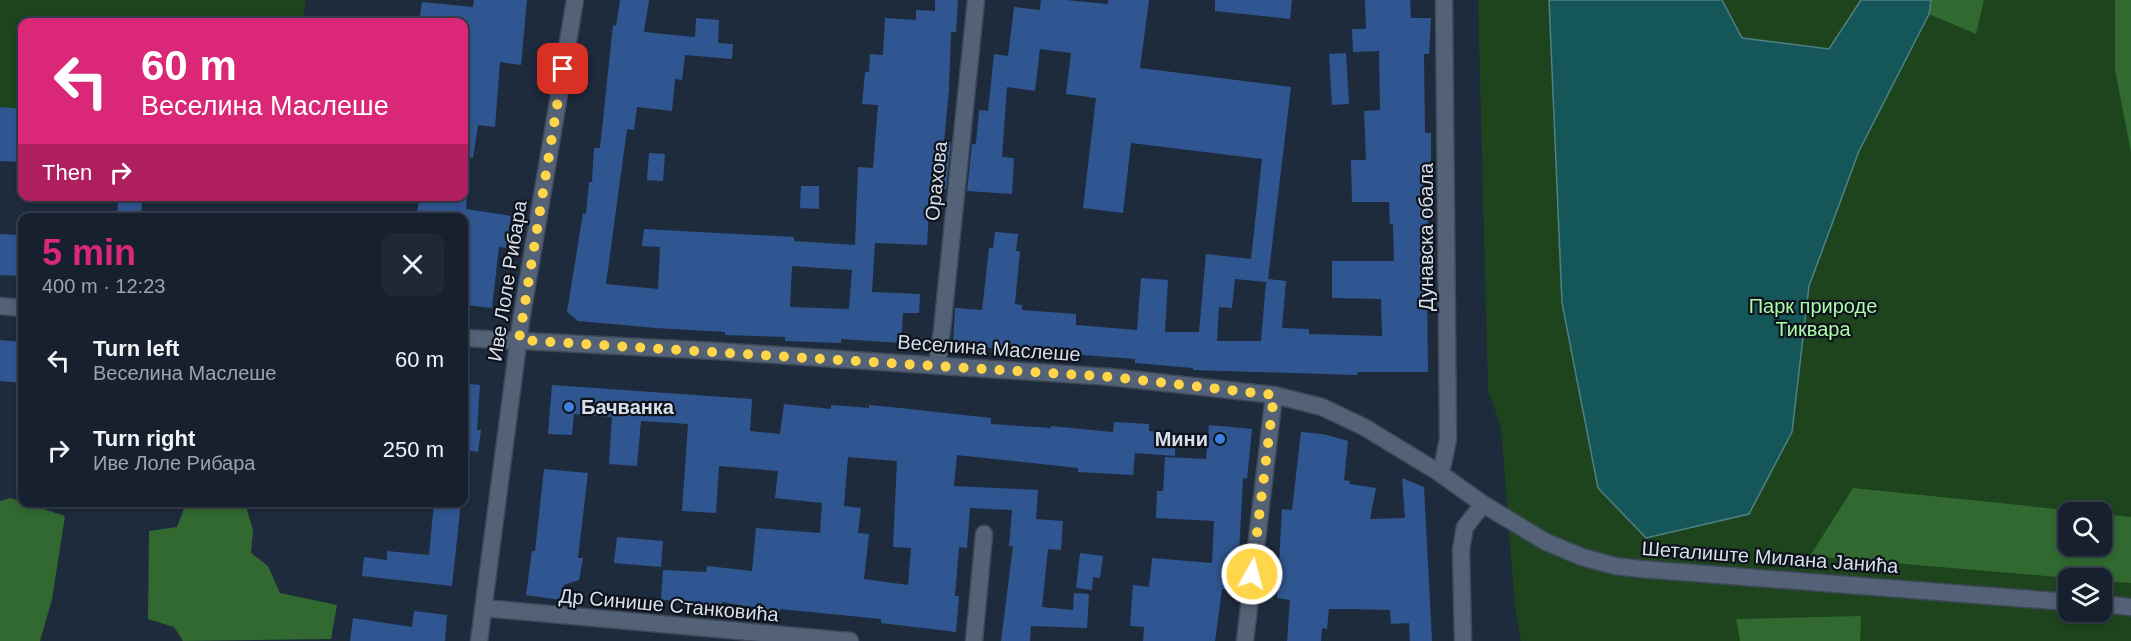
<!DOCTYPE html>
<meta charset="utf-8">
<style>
:root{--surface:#16202e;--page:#1f2836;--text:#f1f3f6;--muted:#9ea3aa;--line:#353e4a;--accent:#db2777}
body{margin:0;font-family:Arial,sans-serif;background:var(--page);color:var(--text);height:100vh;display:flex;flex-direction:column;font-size:22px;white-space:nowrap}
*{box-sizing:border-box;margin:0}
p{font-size:20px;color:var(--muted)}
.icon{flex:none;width:33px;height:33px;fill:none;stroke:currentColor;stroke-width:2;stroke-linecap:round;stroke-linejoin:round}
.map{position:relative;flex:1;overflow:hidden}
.sheet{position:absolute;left:18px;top:213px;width:450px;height:294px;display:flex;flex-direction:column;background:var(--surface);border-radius:12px;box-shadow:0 3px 9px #0003,0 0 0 2px var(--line)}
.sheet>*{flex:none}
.banner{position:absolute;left:18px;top:18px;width:450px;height:183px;border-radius:12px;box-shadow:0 3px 9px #0003,0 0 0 2px var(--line);background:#db2777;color:#fff;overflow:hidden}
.tools{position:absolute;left:2058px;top:502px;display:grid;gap:12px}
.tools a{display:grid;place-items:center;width:54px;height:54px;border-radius:12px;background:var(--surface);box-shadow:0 3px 9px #0003,0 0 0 2px var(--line);font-size:30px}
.pin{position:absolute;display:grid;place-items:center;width:51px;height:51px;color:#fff;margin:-26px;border-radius:12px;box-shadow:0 3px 9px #0006}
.me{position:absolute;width:66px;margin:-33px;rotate:7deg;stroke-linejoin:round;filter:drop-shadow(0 0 4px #0008)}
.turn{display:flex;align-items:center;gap:21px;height:126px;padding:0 24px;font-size:27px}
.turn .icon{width:78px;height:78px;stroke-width:2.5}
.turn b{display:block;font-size:42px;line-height:51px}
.then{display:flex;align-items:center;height:57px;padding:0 24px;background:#0003;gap:12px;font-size:22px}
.round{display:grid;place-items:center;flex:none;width:63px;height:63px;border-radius:12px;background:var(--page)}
.overview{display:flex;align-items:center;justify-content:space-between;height:102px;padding:0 24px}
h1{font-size:36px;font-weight:700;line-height:45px;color:var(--accent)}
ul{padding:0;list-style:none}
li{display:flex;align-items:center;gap:18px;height:90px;padding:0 24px}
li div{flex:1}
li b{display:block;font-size:22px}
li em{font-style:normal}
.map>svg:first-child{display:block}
.green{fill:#1d441d;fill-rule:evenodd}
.forest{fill:#316931}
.water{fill:#155759;stroke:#4f8085;stroke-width:1.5}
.building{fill:#305691;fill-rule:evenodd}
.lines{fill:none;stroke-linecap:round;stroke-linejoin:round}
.street-casing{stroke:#3e4858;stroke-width:19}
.street{stroke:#546277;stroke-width:16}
.route{stroke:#ffd54a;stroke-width:10;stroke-dasharray:0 18}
.shop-dot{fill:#3f7fe0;stroke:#0e131b;stroke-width:2}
.labels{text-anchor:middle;stroke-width:4.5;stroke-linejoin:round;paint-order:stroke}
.street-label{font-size:20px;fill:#d7dfec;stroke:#0e131b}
.park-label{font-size:20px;fill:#acfba9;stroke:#0e131b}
.poi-label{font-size:20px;font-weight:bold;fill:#d7dfec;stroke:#0e131b;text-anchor:start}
</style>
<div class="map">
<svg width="2131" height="641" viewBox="0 0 2131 641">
<rect width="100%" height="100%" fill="#1e2b3d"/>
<path class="green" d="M0,0H306L303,22H22V149L0,146Z
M1478,0H2131V641H1521L1515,608L1501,427L1488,390ZM2068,513H2102V546H2068ZM2068,579H2102V612H2068Z"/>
<path class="forest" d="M1931,0H1984L1976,34L1929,14Z
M2115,0H2131V152L2115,70Z
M1853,488L2096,513H2068V546H2102V514L2131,517V583L2102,581V579H2081L1810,556Z
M10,498L65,516L52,599L40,641H0V501Z
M186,503H245L253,530L251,553L268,566L280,593L337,605L331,639L183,641L174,627L148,619L149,531L177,527Z
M1861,616L1860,641H1740L1736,619Z"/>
<path class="water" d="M1549,0H1722L1742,38L1829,49L1861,0H1931L1929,14L1859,151L1809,286L1792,432L1749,514L1646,538L1598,488L1562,303Z"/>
<path class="building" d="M474,0H527L521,65L500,62L495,127L478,125L473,158L464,157V22H419L422,2L473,7Z
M620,0H649L644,32L695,37L696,18L719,20L718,43L733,44L732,59L685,55L682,80L675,79L672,111L637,107L634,130L627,129L606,284L658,289L660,247L642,246L644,229L794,237V241L855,245L858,167L873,168L878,105L862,104L865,72H869L870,54L883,55L885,18L916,20V10L935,11V0H958L956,32H951L949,89L944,142H951L946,189L940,188L939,209L929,208L927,245L875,243L872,292L920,294L919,313H903L901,343L841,339V343L785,341V337L725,335V332L656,328L578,321L567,312L583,213L586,214L589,182H592L594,148H600L613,25L616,26ZM792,266L852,270L849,309L790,307Z
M1041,0H1066L1108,4V0H1149L1140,68L1291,87L1268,279L1286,281L1282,328L1309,329V334L1382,336L1381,299L1332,298V261H1394L1393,224H1390L1389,202H1352L1351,160H1366L1364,111L1380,110L1379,51L1353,52L1352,29H1366L1365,0H1410L1411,18H1431L1429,54H1424L1425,133H1431V172H1428V231H1430L1431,259V289H1427L1428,372H1357V375L1193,370V368L1135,363V359L953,345L955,308L982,310L989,248H993L995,232L1018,234L1016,251H1020L1015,304L1022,305V310L1076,314V325L1137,330L1141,278L1168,280L1165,332H1199L1206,254L1251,259L1262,159L1131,143L1123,213L1083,208L1096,98L1066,94L1071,53L1040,49L1035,91L1007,87L1002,157L1014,158L1012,194L967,191L972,144H976L979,110L988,111L994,54L1008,56L1014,7L1040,10ZM1235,279L1266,282L1261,341H1217L1219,307L1232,308Z
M1215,0H1292L1290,19L1215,11Z
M1346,53L1349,104L1332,105L1329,54Z
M0,107L22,109V162L0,161Z
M649,153L665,154L663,181L647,180Z
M801,186H819V209L800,208Z
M420,196H467L466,209L511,216L506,248L499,247L492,308L464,305V218H416Z
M118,201L142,203L141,218H117Z
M0,234L22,235V276L0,275Z
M0,340L22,342V383L0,381Z
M464,383L480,385L477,430H481L478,452L464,450Z
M552,385L752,399L750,431L780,434L784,404L831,409V405L869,408V405L900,408L991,418V424L1051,428V426L1113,432L1114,422L1149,424V431L1176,433L1175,456L1135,453L1133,475L1078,472V468L957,455L954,486L1038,490L1036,519L1063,521L1061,550L1048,549L1042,607L1073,610L1074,593L1089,594L1087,628L1031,626L1030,641H1001L1013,546H1009L1012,510L970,508L967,548L959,547L955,596H959L956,632L881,623V619L780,609V612L722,602L721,610L702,608V602L661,600L663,570L706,572L707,566L752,571L756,528L820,533L822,503L775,498L778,471L719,466L716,513L682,511L688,424L641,421L637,466L609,464L612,417L574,414L572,435L548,434ZM848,457L897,461L893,547L911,548L908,585L864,579L869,534L858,533L861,508L844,506Z
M1209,425L1252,429L1247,479L1243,478L1239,554H1236L1233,590L1222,589L1215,641H1143L1144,627L1130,626L1133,585L1149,587L1152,558L1212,563L1214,521L1156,518L1157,491H1163L1165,457L1206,459Z
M1301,432L1323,434L1348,441L1344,480L1350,481L1349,484L1376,488L1370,519L1405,518L1402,478L1424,487L1432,641H1410L1409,623L1391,624L1390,610L1350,609H1329L1327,629L1322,628L1321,641H1287L1290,600L1277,598L1282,509L1292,510Z
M544,469L588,473L578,558H583L579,580L564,585L561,600L526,595L532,551H535Z
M434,502H461L452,586L362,576L364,557L387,560V551L429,555Z
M617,537L663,541L661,567L614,563Z
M1080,553L1103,556L1100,578L1093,577L1092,590L1076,588Z
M414,611L447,615L445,641H350L353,618L412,627Z"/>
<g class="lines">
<defs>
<path id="street" d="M0,306L22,308
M464,338L716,351L1111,377L1274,395L1322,407L1364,427L1438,472L1483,504L1546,542L1582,557L1615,566L1641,569L2068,602
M937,366L942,330L976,0
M1438,472L1443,464L1448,439L1444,0
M2102,604L2131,607
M484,608L850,641
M479,641L521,321L575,0
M974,641L984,534
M1245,641L1274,395
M1463,641L1461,550L1465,527L1483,504"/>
</defs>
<use href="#street" class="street-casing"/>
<use href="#street" class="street"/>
</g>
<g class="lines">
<path class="route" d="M563,69L519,340L1112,377L1274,395L1252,574"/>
</g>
<g class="shop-dot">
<circle cx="569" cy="407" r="6"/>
<circle cx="1220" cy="439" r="6"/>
</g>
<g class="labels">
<g class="street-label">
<text transform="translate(936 181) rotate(-84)" y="7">Орахова</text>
<text transform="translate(1426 237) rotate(-90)" y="7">Дунавска обала</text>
<text transform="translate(507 281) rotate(-81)" y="7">Иве Лоле Рибара</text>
<text transform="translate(989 348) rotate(4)" y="7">Веселина Маслеше</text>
<text transform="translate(1770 557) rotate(4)" y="7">Шеталиште Милана Јанића</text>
<text transform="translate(669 605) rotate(5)" y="7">Др Синише Станковића</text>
</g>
<g class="park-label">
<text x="1813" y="313">Парк природе<tspan x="1813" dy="23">Тиквара</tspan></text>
</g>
<g class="poi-label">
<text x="581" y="414">Бачванка</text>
<text x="1208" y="446" text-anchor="end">Мини</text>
</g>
</g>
</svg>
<div class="tools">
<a><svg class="icon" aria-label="search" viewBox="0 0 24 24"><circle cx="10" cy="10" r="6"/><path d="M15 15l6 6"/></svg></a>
<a><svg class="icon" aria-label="layers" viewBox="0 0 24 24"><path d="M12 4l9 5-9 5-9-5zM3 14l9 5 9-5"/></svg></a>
</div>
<div class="pin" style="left:563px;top:69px;background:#d93025"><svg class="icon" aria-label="arrive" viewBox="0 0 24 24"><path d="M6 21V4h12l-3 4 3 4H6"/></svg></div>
<svg class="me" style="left:1252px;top:574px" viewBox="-20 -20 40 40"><circle r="17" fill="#ffd54a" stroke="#fff" stroke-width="3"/><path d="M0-11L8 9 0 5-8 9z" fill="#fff"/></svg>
<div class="banner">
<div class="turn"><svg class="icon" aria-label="left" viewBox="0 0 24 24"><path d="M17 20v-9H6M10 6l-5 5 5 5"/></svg><div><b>60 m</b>Веселина Маслеше</div></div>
<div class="then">Then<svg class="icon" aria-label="right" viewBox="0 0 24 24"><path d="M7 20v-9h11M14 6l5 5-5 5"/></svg></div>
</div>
<section class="sheet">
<div class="overview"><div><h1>5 min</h1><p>400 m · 12:23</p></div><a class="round"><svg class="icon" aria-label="close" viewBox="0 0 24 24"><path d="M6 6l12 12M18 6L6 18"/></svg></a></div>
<ul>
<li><svg class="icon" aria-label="left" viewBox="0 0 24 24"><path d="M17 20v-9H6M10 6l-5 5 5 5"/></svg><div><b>Turn left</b><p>Веселина Маслеше</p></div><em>60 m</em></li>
<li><svg class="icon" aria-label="right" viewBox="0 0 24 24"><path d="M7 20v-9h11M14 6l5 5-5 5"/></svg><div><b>Turn right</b><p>Иве Лоле Рибара</p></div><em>250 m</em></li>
</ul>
</section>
</div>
